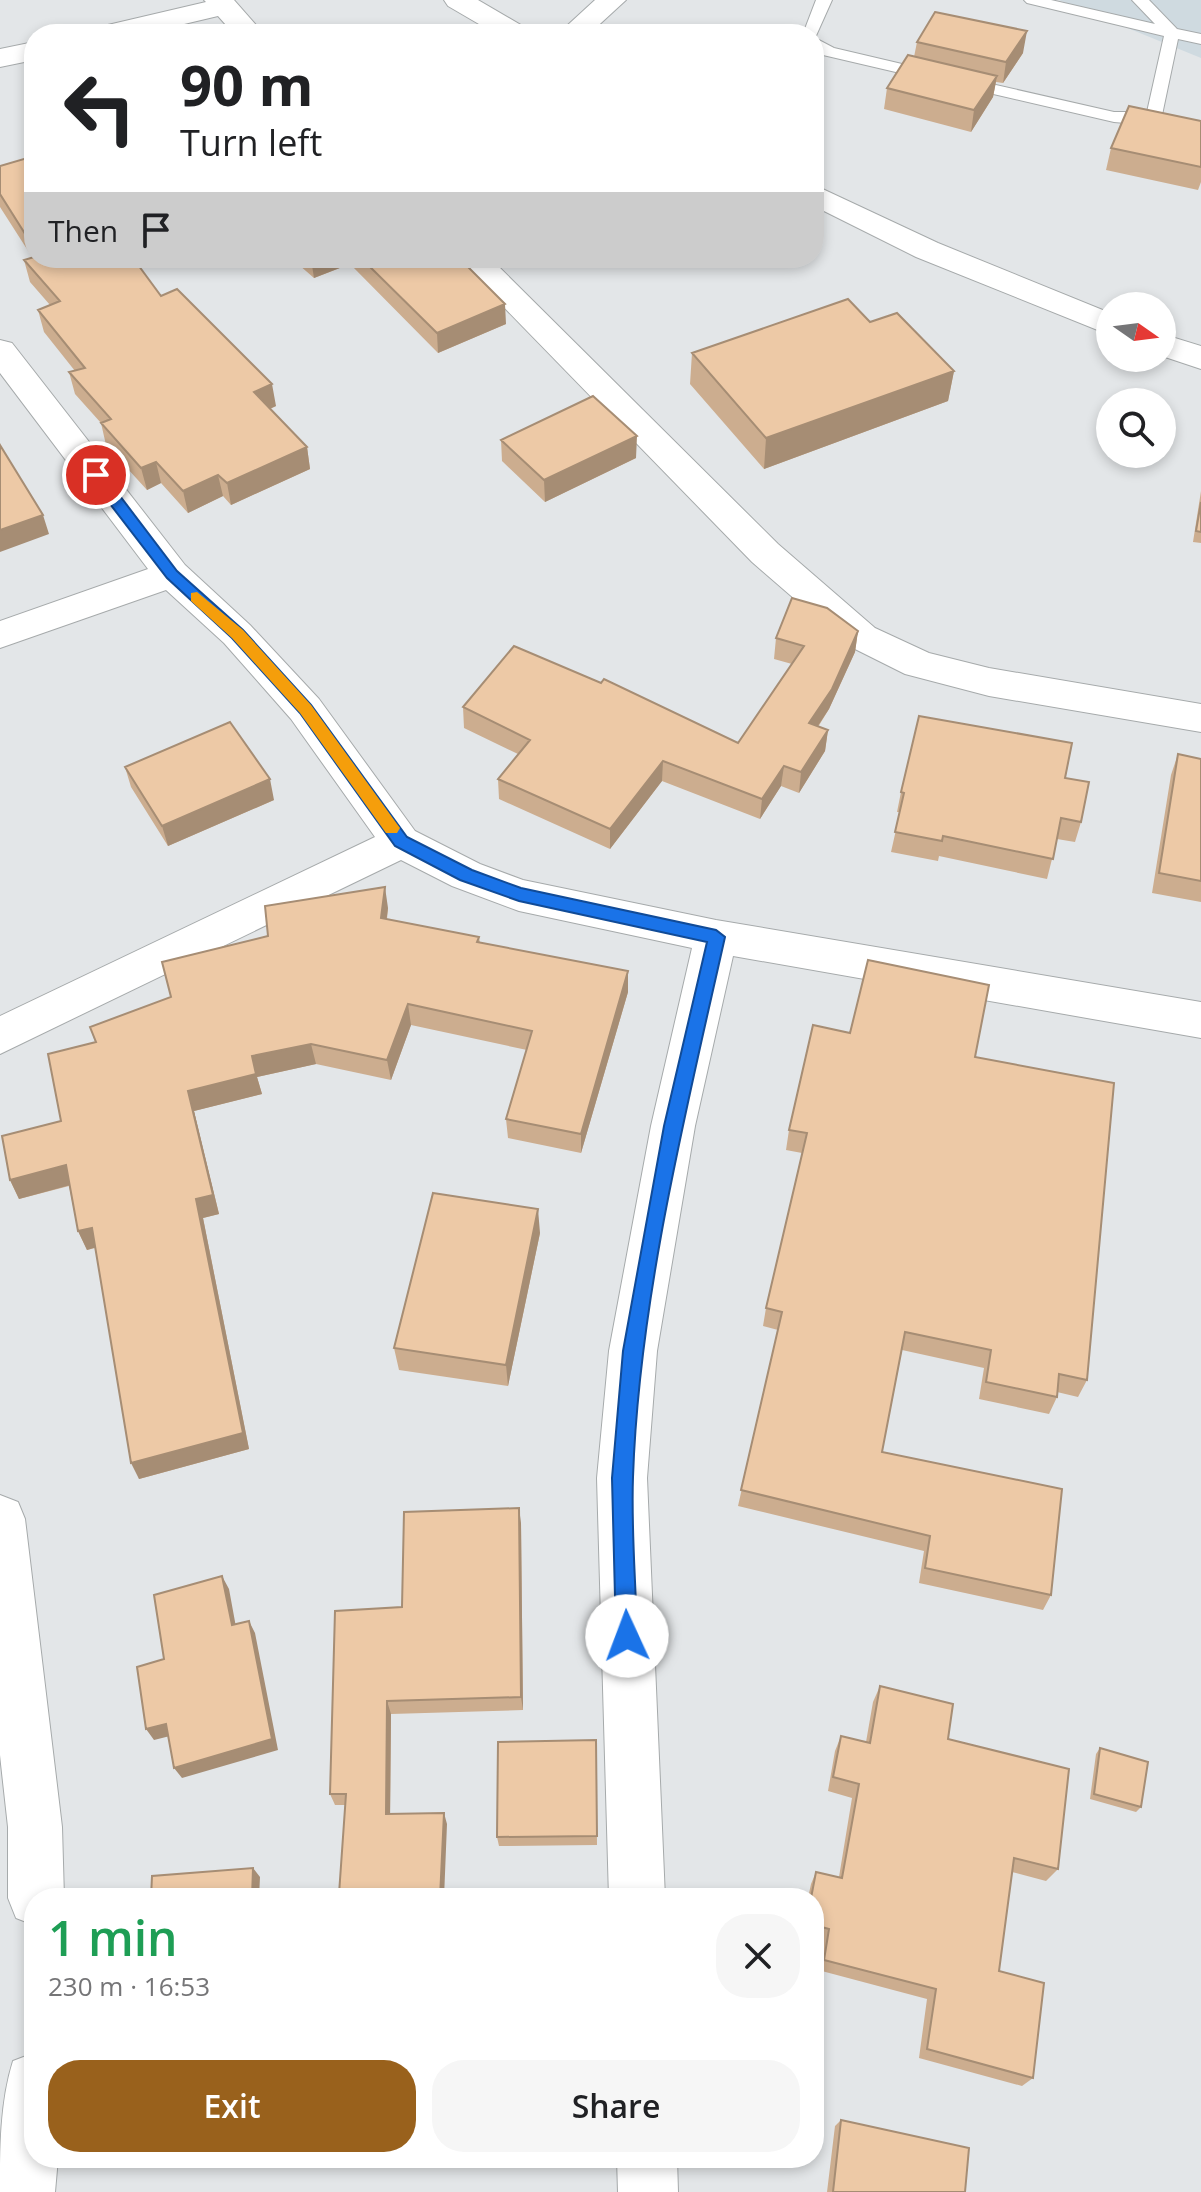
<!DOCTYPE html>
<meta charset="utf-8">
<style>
:root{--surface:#fff;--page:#f6f6f6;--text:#202124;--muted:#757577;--accent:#99611c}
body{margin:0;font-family:"Open Sans",sans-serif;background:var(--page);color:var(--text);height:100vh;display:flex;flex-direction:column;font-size:30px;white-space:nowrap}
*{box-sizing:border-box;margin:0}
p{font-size:26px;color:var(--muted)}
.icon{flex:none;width:44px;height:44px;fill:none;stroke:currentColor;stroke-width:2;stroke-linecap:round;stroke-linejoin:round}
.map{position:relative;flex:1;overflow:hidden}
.details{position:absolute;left:24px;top:1888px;width:800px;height:280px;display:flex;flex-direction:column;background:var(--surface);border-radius:32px;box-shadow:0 4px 12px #0003}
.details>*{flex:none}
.top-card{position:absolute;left:24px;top:24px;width:800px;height:244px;border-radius:32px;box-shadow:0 4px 12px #0003;background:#fff;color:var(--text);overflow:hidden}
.needle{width:52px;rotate:104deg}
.fabs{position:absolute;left:1096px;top:292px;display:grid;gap:16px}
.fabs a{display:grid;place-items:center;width:80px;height:80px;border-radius:50%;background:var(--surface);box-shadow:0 4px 12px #0003;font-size:40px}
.pin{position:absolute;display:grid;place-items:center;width:68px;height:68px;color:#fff;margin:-34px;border:4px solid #fff;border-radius:50%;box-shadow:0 2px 8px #0007}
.me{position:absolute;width:88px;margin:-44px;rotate:358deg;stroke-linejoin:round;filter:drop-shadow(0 0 6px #0008)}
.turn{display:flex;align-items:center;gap:28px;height:168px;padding:0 24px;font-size:36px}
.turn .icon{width:104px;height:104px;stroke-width:2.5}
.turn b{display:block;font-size:56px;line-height:68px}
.then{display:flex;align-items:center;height:76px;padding:0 24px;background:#0003;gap:16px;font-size:30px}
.round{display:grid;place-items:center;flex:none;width:84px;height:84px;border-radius:32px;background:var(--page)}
.head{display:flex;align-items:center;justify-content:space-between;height:136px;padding:0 24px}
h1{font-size:48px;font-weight:600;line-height:60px;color:#1e9e55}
.cta{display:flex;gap:16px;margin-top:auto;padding:16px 24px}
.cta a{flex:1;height:92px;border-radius:32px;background:var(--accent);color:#fff;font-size:32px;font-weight:600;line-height:92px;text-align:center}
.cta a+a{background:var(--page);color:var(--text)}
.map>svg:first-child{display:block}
.built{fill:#cfdae0}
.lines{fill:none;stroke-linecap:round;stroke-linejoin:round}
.service-casing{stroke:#a6aaab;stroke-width:2}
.minor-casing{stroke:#a6aaab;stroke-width:2}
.trunk-casing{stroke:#a6aaab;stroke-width:2}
.service{fill:#fff;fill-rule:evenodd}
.minor{fill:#fff;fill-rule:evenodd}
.trunk{fill:#fff;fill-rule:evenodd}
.wall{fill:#ccad8f}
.shaded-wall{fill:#a68d74}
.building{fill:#edc9a6;stroke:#a68d74;stroke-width:2}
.route{fill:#1a73e8;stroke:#114b97;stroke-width:2}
.slow{fill:#f59e0b}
</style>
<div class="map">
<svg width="1201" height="2192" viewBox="0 0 1201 2192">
<rect width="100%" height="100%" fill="#e3e6e8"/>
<path class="built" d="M1059,0H1201V58Z"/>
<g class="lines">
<defs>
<path id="service" d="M816,0H832L815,38L834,48L936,72L938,75L930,80L823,55L814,49V34H803Z
M1024,0H1051L1155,24L1132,0H1149L1177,29L1201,34V44L1178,39L1162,115L1160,118L1137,124L1114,122L959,86L957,83L965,78L1114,112H1147L1164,36L1027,3Z"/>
<path id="minor" d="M204,0H234L264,34H234L218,16L142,34H91L95,28L206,2Z
M595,0H626L589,34H558Z
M34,42V60L0,67V49Z
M456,258H490L778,544L875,628L929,653L989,668L1201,704V732L989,696L905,674L849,646L752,562Z
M0,340L12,343L185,565L250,625L319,699L415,831L480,864L523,880L716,920L1201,1002V1038L733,956L695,1126L657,1351L647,1478L665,1898H609L597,1478L609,1351L651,1126L692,948L519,911L452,886L401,860L0,1054V1016L375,837L291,719L224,643L166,590L0,648V621L148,569L0,373Z
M0,1495L18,1502L25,1519L62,1827L64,1898H34V1925L16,1918L8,1898V1827L0,1755Z
M34,2053V2158H58L55,2192H0C0,2149 0,2102 13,2061Z
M617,2158H677L678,2192H618Z"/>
<path id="trunk" d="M444,0H478L526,28L530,34H496L448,6Z
M814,185L938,243L1110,313V335L916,257L814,206Z
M1162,334L1201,346V369L1162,356Z"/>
</defs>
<use href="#service" class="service-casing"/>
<use href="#minor" class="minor-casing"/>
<use href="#trunk" class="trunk-casing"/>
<use href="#service" class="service"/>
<use href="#minor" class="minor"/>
<use href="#trunk" class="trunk"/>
</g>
<path class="wall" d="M917,42L1023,53L1003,83L996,82L993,97L971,132L884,109L887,88L914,57Z
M1201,121V182L1198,190L1106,170L1111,148Z
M34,156V258L161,296L276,406L270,409L307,447L310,469L231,505L223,496L188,513L161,483L147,490L106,445L101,423L75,394L69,372L75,371L44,332L38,310L50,305L30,282L24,260L32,257L0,207V166Z
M291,258H469L470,269L506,324L438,353L350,264L314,278Z
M870,322L954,371L948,401L764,469L690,384L692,353Z
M501,440L636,458L545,502L502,461Z
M1201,491V543L1193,542Z
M858,631L855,652L829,709L818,727L828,730L825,751L799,793L781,786L760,819L662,781L610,849L499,799L498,779L518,754L464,728L463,707L738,743L792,664L774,659L776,638Z
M1178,754L1201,759V902L1152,893L1171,775Z
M125,767L274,800L168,846L131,787Z
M1065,778L1081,822L1075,842L1057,839L1047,879L939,856L938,861L891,852L900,812H897L901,792Z
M388,908L387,919L479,937L480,943L628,992L581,1153L508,1138L506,1119L527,1050L411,1025L391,1080L316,1064L257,1077L262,1094L194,1111L219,1214L203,1218L249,1449L139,1479L95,1248L87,1250L78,1231L69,1186L19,1199L10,1180L61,1121L95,1042L90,1027L171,997Z
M975,1057L1087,1380L1078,1397L1057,1392V1397L1049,1414L979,1399L984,1368L902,1350L882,1452L1051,1595L1043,1610L919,1583L924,1551L738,1506L778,1330L763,1326L766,1308L802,1153L786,1150L789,1130Z
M540,1233L508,1386L399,1370L394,1348Z
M521,1523L523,1710L391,1714L390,1814L447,1824L339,1894L345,1805H335L330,1794L402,1607Z
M880,1686L948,1739L1058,1869L1046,1881L1012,1872L999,1971L1033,2078L1022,2086L919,2058L927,1999L818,1970L823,1940L814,1938V1898H808L811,1884L816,1872L839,1877L852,1798L828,1791L835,1751L841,1736L866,1742L873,1702Z
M596,1740L597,1845L499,1846L497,1837Z
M1100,1748L1141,1807L1136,1812L1090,1799L1096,1754Z
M841,2120L965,2192H827L835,2126Z
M330,2158H393V2161L335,2162Z"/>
<path class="shaded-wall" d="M1027,31L1023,53L1003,83L1006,62Z
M997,76L993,97L971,132L974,110Z
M313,258H349L350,264L314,278L311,259Z
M467,258H469L470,277L461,260Z
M505,304L506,324L438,353L437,333Z
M954,371L948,401L764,469L766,438Z
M272,384L276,406L258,414L254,392Z
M637,436L636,458L545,502L544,480Z
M307,447L310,469L231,505L227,483Z
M156,462L161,483L147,490L141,468Z
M218,475L223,496L188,513L183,491Z
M43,515L49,534L0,552V530Z
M858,631L855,652L829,709L806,744L809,723Z
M828,730L825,751L799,793L801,772Z
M663,761L662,781L610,849V829Z
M784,766L781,786L760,819L762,799Z
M270,779L274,800L168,846L162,826Z
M385,887L388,908L384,939L381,918Z
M628,971V992L581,1153V1134Z
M408,1004L411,1025L391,1080L387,1060Z
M311,1044L316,1064L257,1077L262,1094L194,1111L219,1214L203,1218L249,1449L139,1479L131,1463L196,1199L188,1091L252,1056Z
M66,1165L74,1184L19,1199L10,1180Z
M538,1209L540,1233L508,1386L506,1365Z
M92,1228L100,1246L87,1250L78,1231Z
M519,1508L521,1523L523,1710L521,1697Z
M222,1576L229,1589L238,1638L232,1625Z
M249,1621L255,1633L278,1750L182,1778L174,1768Z
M387,1701L391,1714L390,1824L386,1814Z
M166,1724L174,1735L154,1740L146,1729Z
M444,1813L447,1824L444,1898H440Z
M253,1868L260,1877L259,1898H252Z"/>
<path class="building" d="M935,12L1027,31L1006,62L917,42Z
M908,55L997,76L974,110L887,88Z
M1129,106L1201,121V167L1111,148Z
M34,156V248L0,194V166Z
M34,257V258H133L161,296L177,289L272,384L254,392L307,447L227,483L218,475L183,491L156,462L141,468L101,423L111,419L69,372L85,368L38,310L60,301L24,260Z
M361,258H467L461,260L505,304L437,333Z
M848,299L870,322L897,313L954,371L766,438L692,353Z
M593,396L637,436L544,480L501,440Z
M0,445L43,515L0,530Z
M1201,502V532L1196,531Z
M792,598L827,608L858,631L832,689L809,723L828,730L801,772L784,766L762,799L663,761L610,829L498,779L530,740L463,707L514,646L601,683L604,679L738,743L804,646L776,638Z
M919,716L1072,743L1065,778L1089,782L1081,822L1061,818L1053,859L943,836L942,841L895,832L904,793L901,792Z
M230,722L270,779L162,826L125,767Z
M1178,754L1201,759V881L1159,873Z
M385,887L381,918L479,937L477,942L628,971L581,1134L506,1119L532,1031L408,1004L387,1060L311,1044L252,1056L256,1074L188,1091L213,1195L196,1199L243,1433L131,1463L92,1228L78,1231L66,1165L10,1180L2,1136L61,1121L48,1054L96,1042L90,1027L171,997L162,962L268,936L265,906Z
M868,960L989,985L975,1057L1114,1083L1087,1380L1059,1374L1057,1397L986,1382L991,1350L905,1332L882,1452L1062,1489L1051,1595L925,1568L930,1536L741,1490L782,1312L766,1308L807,1133L789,1130L813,1025L850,1033Z
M433,1193L538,1209L506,1365L394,1348Z
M519,1508L521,1697L387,1701L386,1814L444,1813L440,1898H327V1895L339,1894L346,1794H330L335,1611L402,1607L404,1512Z
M222,1576L232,1625L249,1621L272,1739L174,1768L166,1724L146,1729L137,1667L164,1659L154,1595Z
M880,1686L953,1704L948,1739L1069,1769L1058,1869L1014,1858L999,1971L1044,1983L1033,2078L927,2049L936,1989L824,1960L829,1929L814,1925V1898H811L816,1872L842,1878L859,1784L833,1777L841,1736L870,1743Z
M596,1740L597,1836L497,1837L498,1742Z
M1100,1748L1148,1762L1141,1807L1094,1794Z
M253,1868L252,1898H151L152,1876Z
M841,2120L969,2148L965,2192H833Z"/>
<path class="route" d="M96,470L101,471L177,571L243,630L311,705L407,837L472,870L521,888L716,930L725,937C686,1111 639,1299 633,1477C631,1530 636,1583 637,1636L634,1643L627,1646L619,1643L616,1636L612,1478L623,1351L664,1126L707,942L519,901L460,880L395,846L300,713L232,638L167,578L90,478V471Z"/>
<path class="slow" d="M197,592L243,630L311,705L397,824L400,828L397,833H386L300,713L232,638L191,601V593Z"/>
</svg>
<div class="fabs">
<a><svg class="needle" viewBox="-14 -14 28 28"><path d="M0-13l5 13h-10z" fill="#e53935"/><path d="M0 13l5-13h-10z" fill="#757577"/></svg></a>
<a><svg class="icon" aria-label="search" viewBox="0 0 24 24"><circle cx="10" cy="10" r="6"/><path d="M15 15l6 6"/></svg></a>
</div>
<div class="pin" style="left:96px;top:475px;background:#d93025"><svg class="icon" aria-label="arrive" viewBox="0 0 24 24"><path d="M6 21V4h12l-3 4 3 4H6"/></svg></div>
<svg class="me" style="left:627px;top:1636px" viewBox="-20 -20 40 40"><circle r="19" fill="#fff"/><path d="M0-13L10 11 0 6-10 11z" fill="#1a73e8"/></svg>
<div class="top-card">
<div class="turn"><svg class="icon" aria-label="left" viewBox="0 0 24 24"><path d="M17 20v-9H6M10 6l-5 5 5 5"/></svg><div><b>90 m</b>Turn left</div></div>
<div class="then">Then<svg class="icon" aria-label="arrive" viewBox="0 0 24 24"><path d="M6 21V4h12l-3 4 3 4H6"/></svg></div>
</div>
<section class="details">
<div class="head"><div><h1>1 min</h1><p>230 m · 16:53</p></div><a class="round"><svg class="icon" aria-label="close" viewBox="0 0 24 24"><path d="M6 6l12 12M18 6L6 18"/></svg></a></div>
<div class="cta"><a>Exit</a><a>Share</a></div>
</section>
</div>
